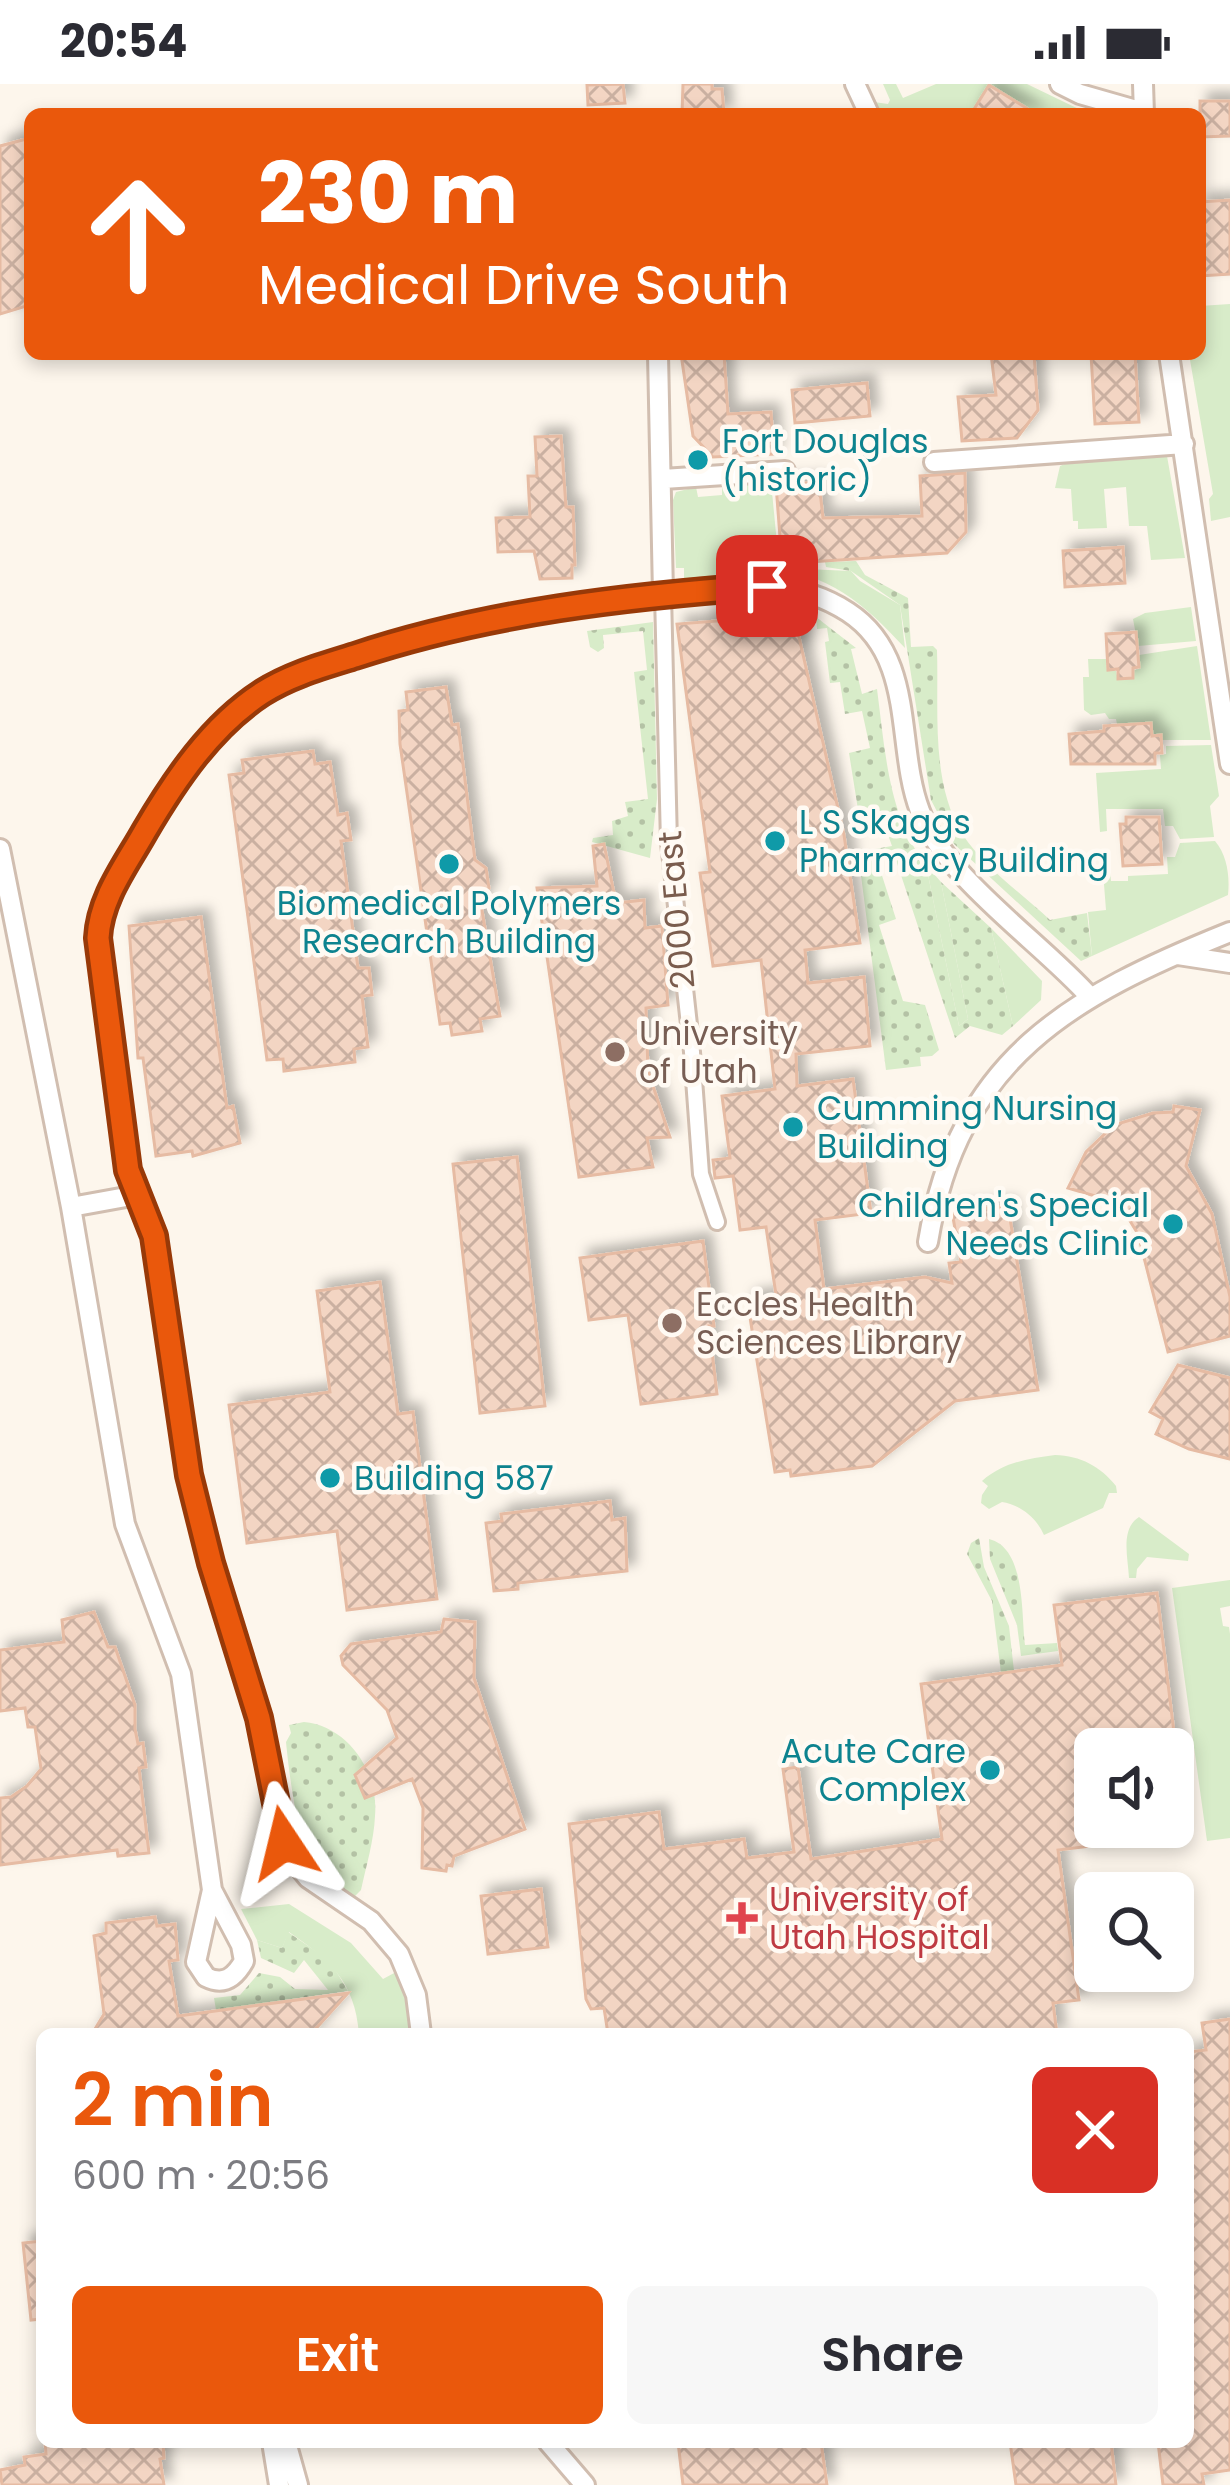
<!DOCTYPE html>
<meta charset="utf-8">
<style>
:root{--surface:#fff;--page:#f7f7f7;--text:#2b2b33;--muted:#7c7c81;--accent:#ea580c}
body{margin:0;font-family:Poppins,sans-serif;background:var(--page);color:var(--text);height:100vh;display:flex;flex-direction:column;font-size:45px;white-space:nowrap}
*{box-sizing:border-box;margin:0}
p{font-size:39px;color:var(--muted)}
.icon{flex:none;width:66px;height:66px;fill:none;stroke:currentColor;stroke-width:2;stroke-linecap:round;stroke-linejoin:round}
.map{position:relative;flex:1;overflow:hidden}
.drawer{position:absolute;left:36px;top:1944px;width:1158px;height:420px;display:flex;flex-direction:column;background:var(--surface);border-radius:18px;box-shadow:0 6px 18px #0003}
.drawer>*{flex:none}
.hud{position:absolute;left:24px;top:24px;width:1182px;height:252px;border-radius:18px;box-shadow:0 6px 18px #0003;background:#ea580c;color:#fff;overflow:hidden}
.tools{position:absolute;left:1074px;top:1644px;display:grid;gap:24px}
.tools a{display:grid;place-items:center;width:120px;height:120px;border-radius:18px;background:var(--surface);box-shadow:0 6px 18px #0003;font-size:60px}
.pin{position:absolute;display:grid;place-items:center;width:102px;height:102px;color:#fff;margin:-51px;border-radius:24px;box-shadow:0 6px 18px #0006}
.me{position:absolute;width:132px;margin:-66px;rotate:350deg;stroke-linejoin:round;filter:drop-shadow(0 0 9px #0008)}
.turn{display:flex;align-items:center;gap:42px;height:252px;padding:0 36px;font-size:54px}
.turn .icon{width:156px;height:156px;stroke-width:2.5}
.turn b{display:block;font-size:84px;line-height:102px}
.round{display:grid;place-items:center;flex:none;width:126px;height:126px;border-radius:18px;background:var(--page)}
.overview{display:flex;align-items:center;justify-content:space-between;height:204px;padding:0 36px}
h1{font-size:72px;font-weight:600;line-height:90px;color:var(--accent)}
.button{display:flex;gap:24px;margin-top:auto;padding:24px 36px}
.button a{flex:1;height:138px;border-radius:18px;background:var(--accent);color:#fff;font-size:48px;font-weight:600;line-height:138px;text-align:center}
.button a+a{background:var(--page);color:var(--text)}
.status{display:flex;justify-content:space-between;align-items:center;height:84px;padding:0 60px;background:var(--surface);direction:ltr}
.status svg{height:33px;fill:currentColor}
.map>svg:first-child{display:block}
.green{fill:#d8ecc9}
.garden{fill:url(#garden-dots)}
.building{fill:url(#building-cross-hatch);stroke:#e6bba3;stroke-width:3;filter:url(#shadow)}
.lines{fill:none;stroke-linecap:round;stroke-linejoin:round}
.pedestrian-casing{stroke:#d1beb0;stroke-width:20}
.minor-casing{stroke:#d1beb0;stroke-width:24}
.pedestrian{stroke:#fff;stroke-width:14}
.minor{stroke:#fff;stroke-width:18}
.route-casing{stroke:#983908;stroke-width:30}
.route{stroke:#ea580c;stroke-width:21}
.culture-dot{fill:#0f9aa8;stroke:#fffaf3;stroke-width:4.5}
.education-dot{fill:#8d6e63;stroke:#fffaf3;stroke-width:4.5}
.health-dot{fill:#e0444e;stroke:#fffaf3;stroke-width:4.5}
.labels{text-anchor:middle;stroke-width:9;stroke-linejoin:round;paint-order:stroke}
.culture-label{font-size:33px;fill:#0d838f;stroke:#fffaf3;text-anchor:start}
.street-label{font-size:33px;fill:#7a5c4d;stroke:#fffaf3}
.education-label{font-size:33px;fill:#785e54;stroke:#fffaf3;text-anchor:start}
.health-label{font-size:33px;fill:#be3a42;stroke:#fffaf3;text-anchor:start}
</style>
<div class="status"><b>20:54</b><svg viewBox="0 0 49 12"><path d="M0 12V9h3v3zM5 12V6h3v6zM10 12V3h3v9zM15 12V0h3v12zM26 1h20v11H26zM47 4h2v5h-2z"/></svg></div>
<div class="map">
<svg width="1230" height="2401" viewBox="0 0 1230 2401">
<defs>
<pattern id="garden-dots" width="8" height="8" patternUnits="userSpaceOnUse" patternTransform="scale(3)"><rect width="8" height="8" fill="#d8ecc9"/><path d="M2 2h.1M6 6h.1" fill="none" stroke="#b4c2a5" stroke-width="1.8" stroke-linecap="round"/></pattern>
<pattern id="building-cross-hatch" width="8" height="8" patternUnits="userSpaceOnUse" patternTransform="scale(3)"><rect width="8" height="8" fill="#f3d5c3"/><path d="M0 0l8 8M0 8l8-8" fill="none" stroke="#cab0a1"/></pattern>
<filter id="shadow"><feDropShadow dx="8" dy="-8" stdDeviation="6" flood-color="#0004"/></filter>
</defs>
<rect width="100%" height="100%" fill="#fdf6ec"/>
<path class="green" d="M883,0H896L903,14L936,0H1027L1089,30H879L874,18L888,20L890,16Z
M1230,220V433L1211,437L1209,415L1213,410L1189,270H1200V222Z
M1155,370L1167,372L1185,474L1151,476L1147,442H1129L1126,403L1104,405L1107,444L1078,445V437H1073L1071,405L1055,404L1060,382L1070,378Z
M771,397L777,460H787V466L797,475H803L805,485L851,487L860,497L900,521L905,564C862,517 818,479 750,487C728,489 705,498 684,495V484H676L673,416L676,408L696,403L698,413L722,411V400Z
M1191,523L1196,557L1138,562L1133,535L1145,529Z
M1197,562L1211,656H1162L1161,650H1153L1152,638L1117,640L1116,635H1109L1105,629L1091,631L1084,626L1083,593H1089L1088,575H1106L1107,586L1116,587L1118,596L1133,595L1134,586L1139,585V571Z
M1211,661L1219,712L1210,722L1214,753L1180,755L1173,742H1165L1163,725H1106L1107,747L1100,748L1096,689L1161,685L1160,671L1166,670V662Z
M1215,757C1227,771 1230,792 1228,811L1092,872L1088,828L1106,826L1102,775H1109L1111,797H1128V792L1168,790L1167,773H1175L1180,759Z
M926,781L941,798L968,935L959,942Z
M991,844L1042,897L1041,916L1013,942Z
M1055,1371C1081,1372 1100,1382 1116,1402L1117,1409H1109L1103,1424L1044,1451C1036,1433 1020,1421 1002,1418L989,1425L981,1419L982,1411L988,1402L982,1397C1004,1378 1027,1375 1055,1371Z
M1139,1433L1189,1470L1188,1477L1147,1473L1137,1485L1136,1494H1129C1128,1473 1120,1445 1139,1433Z
M1230,1496V1522L1220,1524L1223,1542L1229,1543L1230,1550V1754L1207,1757L1172,1504Z
M289,1820L351,1859L383,1895L396,1888L407,1918L410,1950H359C355,1897 329,1876 289,1848L282,1864L257,1856L241,1825Z"/>
<path class="garden" d="M856,477L865,491L908,514L911,563L933,562L937,566C939,625 930,699 963,751C984,783 1022,810 1050,836L1087,829L1092,872L1081,877L954,760L931,716L900,521L851,487L826,483L825,478Z
M816,533L856,564L851,565L862,610L877,605C885,665 888,732 926,781L959,942L968,935L941,798L991,844L1013,942L1002,951L970,942L955,954L894,770L876,773L896,835L879,841L903,917L925,921L939,966L932,972L920,973L921,982L886,986L859,776L854,777L852,769L892,762L882,734L860,738L849,669L870,664L862,627L845,630L840,598L830,599L825,558L829,557L827,544L817,545Z
M653,538L657,715L650,774L592,758L593,754L613,751L612,737L628,732L625,718L648,715L634,588L647,586L643,547L603,551L604,564L598,568L590,563L587,547Z
M979,1454L984,1483L1009,1542L1014,1587L1001,1589L992,1517L967,1470L971,1459Z
M989,1455C1026,1464 1021,1530 1025,1561L1057,1559L1058,1567L1021,1572L1017,1541L990,1475Z
M304,1638C348,1642 379,1688 375,1732C374,1756 366,1783 361,1806L355,1812C340,1807 324,1799 315,1786C298,1764 289,1688 286,1658L291,1649L289,1641Z
M288,1848L330,1877L348,1907L216,1926L214,1914L240,1911L259,1889L280,1893L295,1905L328,1906L304,1876L294,1889L261,1874L257,1856L282,1864Z"/>
<path class="building" d="M623,0L625,19L588,21L587,1Z
M683,0H712V5H722L724,30H682Z
M989,1L1036,30H971Z
M1200,17H1230V52L1200,53Z
M30,54V221L0,230V62Z
M1230,116V190L1200,192V118Z
M681,270H724L728,330L771,328L774,370L713,373L693,352Z
M991,270H1034L1038,326L1017,354L962,357L958,313L996,311Z
M1091,270H1135L1139,338L1095,340Z
M867,299L870,332L795,339L792,306Z
M561,352L566,423H573L575,481H572V494L540,495L534,467L498,468L496,434L530,433L528,392H537L535,353Z
M965,389L966,448L947,469L809,478L780,453L776,401L819,398L823,434L922,432L920,392Z
M1123,463L1125,499L1065,503L1063,467Z
M794,531L844,751L860,859L805,866L808,899L864,893L870,962L796,970L797,1002L853,995L871,1129L815,1136L824,1205L925,1193L952,1199L949,1179L961,1178L952,1128L1008,1122L1038,1306L955,1317L872,1382L791,1392L790,1386L775,1388L747,1215L776,1211L766,1143L740,1146L733,1092L715,1094L713,1076L730,1074L722,1012L775,1005L761,876L713,882L700,789L710,788L677,540Z
M1136,548L1139,583L1133,584V594L1118,595V585L1108,586L1106,550Z
M446,603L452,641L458,640L475,776L486,784L489,804L480,815L500,932L480,935L482,947L452,951L450,939L440,940L400,660L399,627L408,626L406,608Z
M1151,639L1152,652L1161,651L1162,669H1155V680H1071L1069,650L1104,647V642Z
M313,667L315,680L330,678L338,731L347,729L351,756L341,757L358,884H369L372,911L362,912L368,963L354,965L355,978L284,987L283,975L267,976L229,691L244,689L242,676Z
M1126,733H1159L1162,780L1123,782L1120,740H1126Z
M604,760L616,819L644,816L645,844L662,842L668,921L646,924L648,987L670,1053L647,1054L653,1083L579,1093L537,804L597,802L593,762Z
M201,833L227,1024L233,1022L240,1059L193,1072L192,1067L156,1072L143,974H138L129,842Z
M1174,1022L1200,1026L1186,1082L1212,1130L1230,1213V1252L1168,1268L1138,1150L1119,1119L1068,1104L1086,1068L1114,1041L1153,1029L1173,1028Z
M517,1073L545,1322L480,1329L453,1080Z
M703,1157L714,1242H709L717,1310L641,1320L628,1231L589,1236L580,1174Z
M380,1198L398,1330L413,1328L437,1515L347,1526L337,1447L247,1459L229,1321L330,1308L317,1207Z
M1178,1281L1230,1294V1375L1189,1365L1156,1350L1163,1335L1150,1328Z
M610,1417L612,1436L625,1434L627,1487L518,1499V1505L494,1507L486,1439L502,1437L501,1430Z
M1157,1509L1176,1665H1095V1743H1165V1753L1058,1766L1079,1916L1053,1919L1057,1950H608L604,1924L591,1925L586,1915L569,1740L659,1728L664,1765L744,1755L747,1774L794,1768L783,1685L798,1683L811,1775L942,1755L921,1600L1062,1581L1054,1521Z
M94,1528L108,1563H115L135,1621V1645L138,1660L143,1659L146,1683L139,1684L149,1769L118,1772L117,1766L0,1781V1714L11,1713L27,1702L41,1685L35,1643H28L25,1624L0,1627V1566L64,1558L62,1536Z
M444,1535L475,1538L474,1594L525,1745L454,1772L452,1782L447,1781L446,1787L422,1784L423,1724L412,1695L365,1714L355,1691L397,1654L387,1626L343,1581L341,1572L351,1560L441,1548Z
M541,1805L548,1863L488,1870L481,1812Z
M155,1833L157,1842L175,1840L178,1876L169,1877L178,1932L348,1909L311,1950H92L104,1930L94,1852L106,1849V1839Z
M1230,1935V2386L1202,2390L1204,2401H1163L1158,2358H1188V1968L1206,1966L1202,1939Z
M42,2157V2235L31,2236L23,2159Z
M45,2358H163L164,2374L160,2375L164,2401H2L0,2386L25,2381L24,2373L46,2370Z
M678,2358H821L827,2401H683Z
M1010,2358H1111L1116,2401H1016Z"/>
<g class="lines">
<defs>
<path id="pedestrian" d="M663,510L669,759L692,968L701,1090L717,1138"/>
<path id="minor" d="M855,0L869,30
M1060,0L1080,10L1143,28
M1143,0L1144,30
M658,270L663,510
M1169,270L1230,680
M934,378L1184,360
M663,395L785,387
M0,765L71,1123L125,1440L181,1590L212,1806L241,1861L244,1877C235,1893 224,1902 206,1893L196,1878L212,1806
M1178,871L1230,879
M71,1123L137,1111
M928,1158C958,974 1071,912 1230,848
M421,1950L416,1911L399,1870L371,1837L308,1794L291,1773L281,1749L259,1634L211,1479L189,1391L154,1152L128,1086L98,854C102,788 205,647 261,610C288,591 322,583 353,573C387,562 422,549 457,541C504,530 553,527 601,519C655,511 717,498 772,503C801,505 825,513 848,528C917,573 895,662 920,727C945,794 1041,858 1090,913
M272,2358L279,2401
M286,2358L298,2401
M548,2358L585,2401"/>
</defs>
<use href="#pedestrian" class="pedestrian-casing"/>
<use href="#minor" class="minor-casing"/>
<use href="#pedestrian" class="pedestrian"/>
<use href="#minor" class="minor"/>
</g>
<g class="lines">
<defs>
<path id="route" d="M284,1759L259,1634L211,1479L189,1391L154,1152L128,1086L98,854C100,814 126,781 145,747C175,696 211,642 262,609C290,591 323,582 355,572C488,528 628,512 767,502"/>
</defs>
<use href="#route" class="route-casing"/>
<use href="#route" class="route"/>
</g>
<g class="culture-dot">
<circle cx="698" cy="376" r="12"/>
<circle cx="775" cy="757" r="12"/>
<circle cx="449" cy="780" r="12"/>
<circle cx="793" cy="1043" r="12"/>
<circle cx="1173" cy="1140" r="12"/>
<circle cx="330" cy="1394" r="12"/>
<circle cx="990" cy="1686" r="12"/>
</g>
<g class="education-dot">
<circle cx="615" cy="968" r="12"/>
<circle cx="672" cy="1239" r="12"/>
</g>
<path class="health-dot" d="M736 1816h12v12h12v12h-12v12h-12v-12h-12v-12h12z"/>
<g class="labels">
<g class="culture-label">
<text x="722" y="369">Fort Douglas<tspan x="722" dy="38">(historic)</tspan></text>
<text x="799" y="750">L S Skaggs<tspan x="799" dy="38">Pharmacy Building</tspan></text>
<text x="449" y="831" text-anchor="middle">Biomedical Polymers<tspan x="449" dy="38">Research Building</tspan></text>
<text x="817" y="1036">Cumming Nursing<tspan x="817" dy="38">Building</tspan></text>
<text x="1149" y="1133" text-anchor="end">Children's Special<tspan x="1149" dy="38">Needs Clinic</tspan></text>
<text x="354" y="1406">Building 587</text>
<text x="966" y="1679" text-anchor="end">Acute Care<tspan x="966" dy="38">Complex</tspan></text>
</g>
<g class="street-label">
<text transform="translate(676 826) rotate(-95)" y="12">2000 East</text>
</g>
<g class="education-label">
<text x="639" y="961">University<tspan x="639" dy="38">of Utah</tspan></text>
<text x="696" y="1232">Eccles Health<tspan x="696" dy="38">Sciences Library</tspan></text>
</g>
<g class="health-label">
<text x="769" y="1827">University of<tspan x="769" dy="38">Utah Hospital</tspan></text>
</g>
</g>
</svg>
<div class="tools">
<a><svg class="icon" aria-label="sound" viewBox="0 0 24 24"><path d="M4 9h4l5-4v14l-5-4H4zM17 9q2 3 0 6"/></svg></a>
<a><svg class="icon" aria-label="search" viewBox="0 0 24 24"><circle cx="10" cy="10" r="6"/><path d="M15 15l6 6"/></svg></a>
</div>
<div class="pin" style="left:767px;top:502px;background:#d93025"><svg class="icon" aria-label="arrive" viewBox="0 0 24 24"><path d="M6 21V4h12l-3 4 3 4H6"/></svg></div>
<svg class="me" style="left:284px;top:1759px" viewBox="-20 -20 40 40"><path d="M0-17L14 15 0 8-14 15z" fill="#ea580c" stroke="#fff" stroke-width="4"/></svg>
<div class="hud">
<div class="turn"><svg class="icon" aria-label="ahead" viewBox="0 0 24 24"><path d="M12 20V5M6 11l6-6 6 6"/></svg><div><b>230 m</b>Medical Drive South</div></div>
</div>
<section class="drawer">
<div class="overview"><div><h1>2 min</h1><p>600 m · 20:56</p></div><a class="round" style="background:#d93025;color:#fff"><svg class="icon" aria-label="close" viewBox="0 0 24 24"><path d="M6 6l12 12M18 6L6 18"/></svg></a></div>
<div class="button"><a>Exit</a><a>Share</a></div>
</section>
</div>
